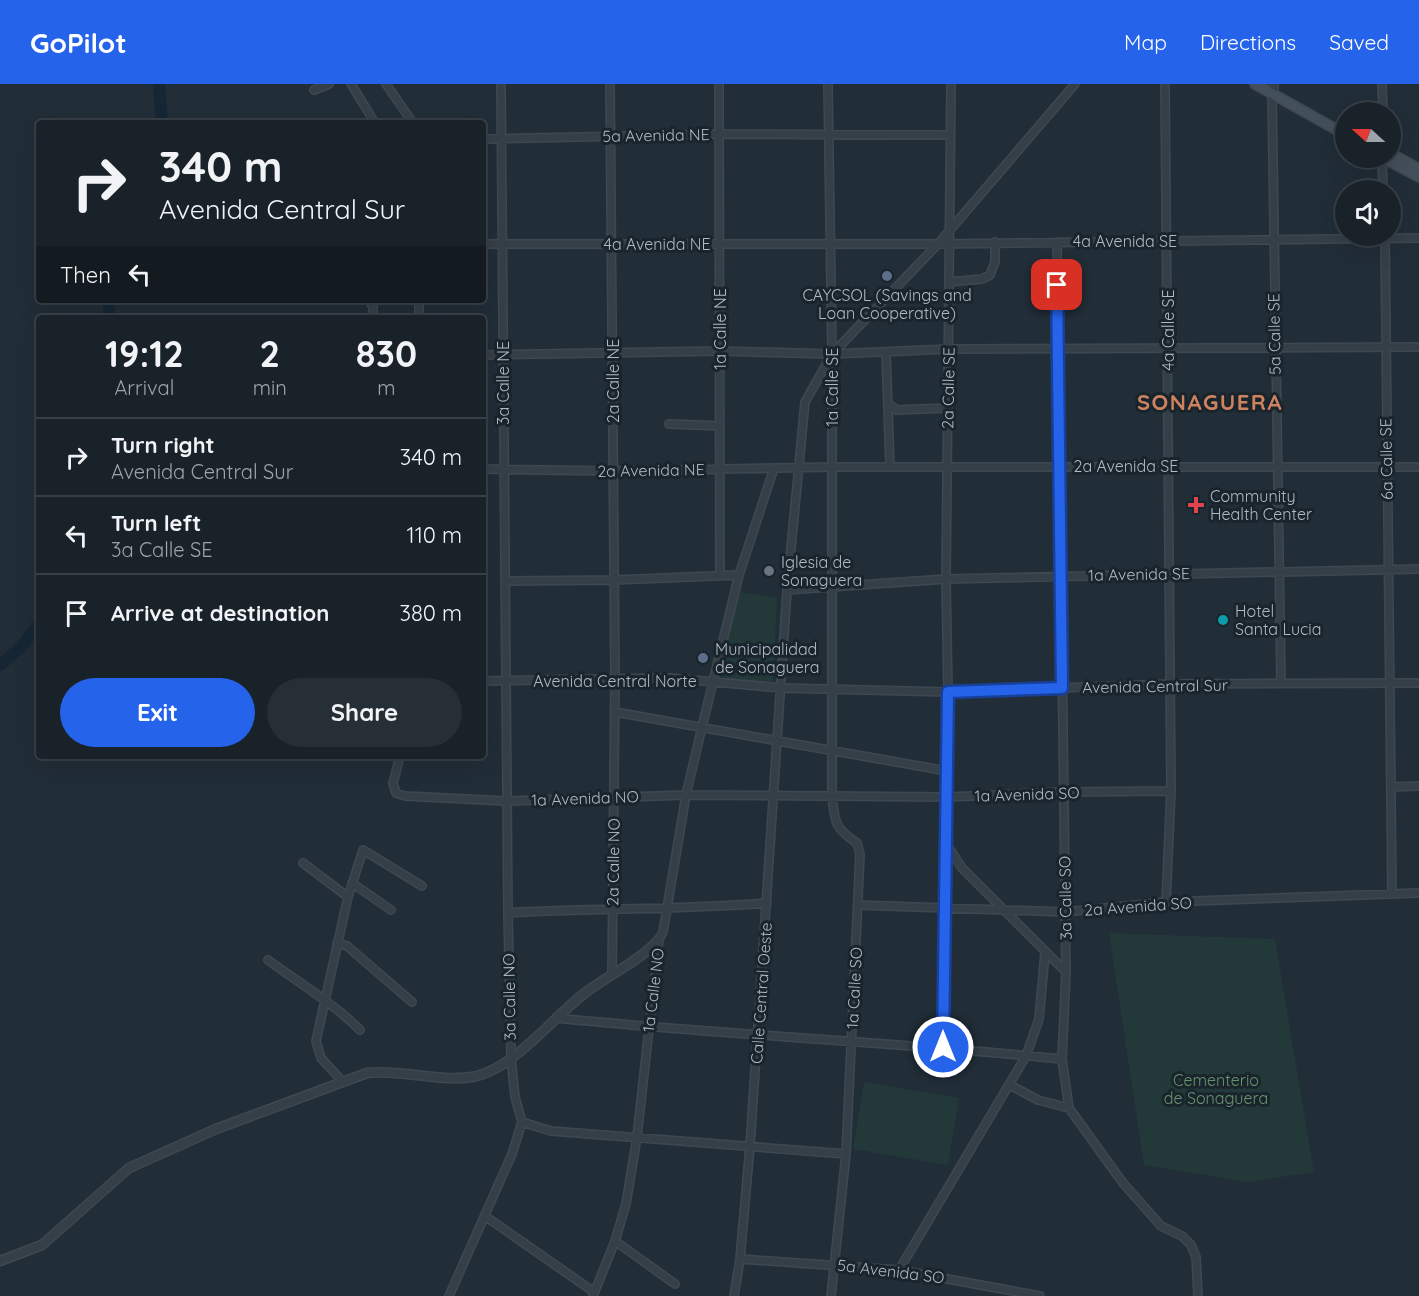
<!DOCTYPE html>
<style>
:root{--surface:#192229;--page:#262f35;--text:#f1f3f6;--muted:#9fa4a8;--line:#373f46;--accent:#2563eb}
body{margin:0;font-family:Quicksand,sans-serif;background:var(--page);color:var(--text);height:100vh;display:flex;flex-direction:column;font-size:22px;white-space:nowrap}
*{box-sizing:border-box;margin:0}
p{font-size:20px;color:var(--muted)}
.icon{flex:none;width:33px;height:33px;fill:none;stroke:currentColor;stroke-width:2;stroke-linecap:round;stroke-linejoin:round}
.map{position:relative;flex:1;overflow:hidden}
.panel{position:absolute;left:36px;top:231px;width:450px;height:444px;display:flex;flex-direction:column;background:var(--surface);border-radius:6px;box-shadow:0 6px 24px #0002,0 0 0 2px var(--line)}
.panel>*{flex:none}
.banner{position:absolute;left:36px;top:36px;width:450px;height:183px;border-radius:6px;box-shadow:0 6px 24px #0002,0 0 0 2px var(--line);background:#192229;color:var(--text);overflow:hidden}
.needle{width:39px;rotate:291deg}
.controls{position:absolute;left:1335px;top:18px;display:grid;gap:12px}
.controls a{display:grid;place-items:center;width:66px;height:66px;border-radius:50%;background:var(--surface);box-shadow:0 6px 24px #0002,0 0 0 2px var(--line);font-size:30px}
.pin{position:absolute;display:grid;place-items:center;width:51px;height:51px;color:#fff;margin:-26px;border-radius:12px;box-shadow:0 3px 9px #0006}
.me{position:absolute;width:66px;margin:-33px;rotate:0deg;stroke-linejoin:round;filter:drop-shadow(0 0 4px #0008)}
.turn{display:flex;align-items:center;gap:21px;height:126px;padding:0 24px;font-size:27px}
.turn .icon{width:78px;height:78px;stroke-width:2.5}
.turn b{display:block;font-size:42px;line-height:51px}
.then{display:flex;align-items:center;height:57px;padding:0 24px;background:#0003;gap:12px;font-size:22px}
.eta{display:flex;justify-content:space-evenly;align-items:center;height:102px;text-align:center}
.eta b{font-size:36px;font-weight:700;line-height:42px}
.primary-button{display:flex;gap:12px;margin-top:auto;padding:12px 24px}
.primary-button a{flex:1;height:69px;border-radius:36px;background:var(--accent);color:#fff;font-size:24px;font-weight:700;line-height:69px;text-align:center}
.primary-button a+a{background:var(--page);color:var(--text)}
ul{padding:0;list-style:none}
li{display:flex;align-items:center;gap:18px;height:78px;padding:0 24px;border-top:2px solid var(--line)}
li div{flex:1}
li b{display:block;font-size:22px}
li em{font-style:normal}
header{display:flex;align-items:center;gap:36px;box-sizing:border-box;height:84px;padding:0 30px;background:var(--accent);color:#fff}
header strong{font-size:28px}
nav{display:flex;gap:33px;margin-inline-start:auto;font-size:21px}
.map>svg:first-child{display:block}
.green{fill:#233838}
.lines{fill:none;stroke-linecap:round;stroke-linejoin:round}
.river{stroke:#162634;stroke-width:12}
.minor-casing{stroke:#3e4851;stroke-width:10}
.tertiary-casing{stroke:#3e4851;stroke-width:11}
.secondary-casing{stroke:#3e4851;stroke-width:12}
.minor{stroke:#353f47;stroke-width:7}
.tertiary{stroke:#353f47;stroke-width:8}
.secondary{stroke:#434f5a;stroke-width:9}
.route-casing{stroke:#184099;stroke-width:15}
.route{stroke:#2563eb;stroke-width:10}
.service-dot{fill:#5c6f8a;stroke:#1a242c;stroke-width:2}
.health-dot{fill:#e0444e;stroke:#1a242c;stroke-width:2}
.worship-dot{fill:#6b7280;stroke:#1a242c;stroke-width:2}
.culture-dot{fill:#0f9aa8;stroke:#1a242c;stroke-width:2}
.labels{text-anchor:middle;stroke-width:6;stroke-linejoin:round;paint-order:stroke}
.street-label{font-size:16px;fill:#afbac4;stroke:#1a242c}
.poi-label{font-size:16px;fill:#afbac4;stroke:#1a242c;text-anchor:start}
.park-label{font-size:16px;fill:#68936d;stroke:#1a242c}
.district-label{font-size:22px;font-weight:bold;letter-spacing:1.5px;fill:#ce8360;stroke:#1a242c}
</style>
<header>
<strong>GoPilot</strong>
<nav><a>Map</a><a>Directions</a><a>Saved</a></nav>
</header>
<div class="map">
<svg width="1419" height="1212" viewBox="0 0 1419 1212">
<rect width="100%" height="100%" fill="#212d37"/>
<path class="green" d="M740,508L777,514L773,599L718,594Z
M1109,849L1275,855L1314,1088L1248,1098L1144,1081Z
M864,998L959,1014L948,1081L853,1065Z"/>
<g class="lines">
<path class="river" d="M159,0L162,39
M109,216V234
M0,581L20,564L39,540"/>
<defs>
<path id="minor" d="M351,0L375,39
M386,0L413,39
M610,0L615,595L612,890
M719,0L720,491
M828,0L832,270V712C835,738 834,744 857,759L860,770L846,1070L831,1212
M1165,0L1171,707L1166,818
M1274,0V4
M1382,0L1383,28
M314,6L329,0
M1272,9L1281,599
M483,55L719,50L950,51
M1382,74L1383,106
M1385,152L1392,810
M1057,158L1066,888L1062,975L1069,1024L1123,1099L1161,1142L1182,1152L1191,1161L1196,1173L1198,1212
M483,160H938L1419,154
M949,198L982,195L990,191L995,178V158
M369,216L373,223V234
M419,216V234
M886,269L890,383
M483,271L720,267L832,270L949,265L1419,263
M888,320L897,326L948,324
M669,340L720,342
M483,385L613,387L832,383H1419
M505,497L614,496L739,491
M787,506L946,495L1419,485
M483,597L670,594L782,604L948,608L1171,600L1419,599
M615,628L947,687
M400,672L393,699L396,709L405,712L506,717L686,711L948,713L1064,708L1171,707
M1391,703L1419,702
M947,761L962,784L1066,888
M303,779L348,813
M352,799L391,826
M858,821L1065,828L1166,818L1419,809
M508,829C594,824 681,826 767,819
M337,859L347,862L412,918
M268,876C299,899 333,919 360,946
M556,934C724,951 894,958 1062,975
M943,963L948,608L946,495L951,0
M342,997L321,974L316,957L348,813L363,766L422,802
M1010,1001L1038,1016L1069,1024
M522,1038L551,1047L846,1070
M485,1132L594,1208
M615,1157L675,1200
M740,1175L899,1186L1040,1212
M899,1186L1026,972L1039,935L1045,869
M449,1212L512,1070L522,1038L515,1013L511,974L508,829L501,0
M593,1212L615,1157L626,1120L637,1053L659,855L663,848L686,711L702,643L739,491L774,384
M734,1212L740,1175L750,1062L787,506L805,318L832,270L938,160L1075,0"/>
<path id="tertiary" d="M0,1177L42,1161L129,1084L216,1045L367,989C399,985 438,998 472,993C512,987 553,933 585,909C608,891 640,877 659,855"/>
<path id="secondary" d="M1255,0L1346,51
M1390,69L1419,85
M1384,74L1419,93"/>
</defs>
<use href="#minor" class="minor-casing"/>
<use href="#tertiary" class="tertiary-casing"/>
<use href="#secondary" class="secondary-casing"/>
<use href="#minor" class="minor"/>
<use href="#tertiary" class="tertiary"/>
<use href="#secondary" class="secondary"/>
</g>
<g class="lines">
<defs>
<path id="route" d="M943,963L948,608L1062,604L1057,201"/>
</defs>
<use href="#route" class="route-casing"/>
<use href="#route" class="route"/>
</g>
<g class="service-dot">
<circle cx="887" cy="192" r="6"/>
<circle cx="703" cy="574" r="6"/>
</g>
<path class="health-dot" d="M1193 412h6v6h6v6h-6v6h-6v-6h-6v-6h6z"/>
<circle class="worship-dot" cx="769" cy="487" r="6"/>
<circle class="culture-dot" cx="1223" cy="536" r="6"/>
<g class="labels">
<g class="street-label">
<text transform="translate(656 51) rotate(-1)" y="6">5a Avenida NE</text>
<text x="1125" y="163">4a Avenida SE</text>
<text x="657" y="166">4a Avenida NE</text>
<text transform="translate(720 245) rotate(-90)" y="6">1a Calle NE</text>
<text transform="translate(1168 246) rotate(-90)" y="6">4a Calle SE</text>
<text transform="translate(1274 250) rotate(-91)" y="6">5a Calle SE</text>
<text transform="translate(613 297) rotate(-90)" y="6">2a Calle NE</text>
<text transform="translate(503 299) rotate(-90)" y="6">3a Calle NE</text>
<text transform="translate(832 303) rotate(-90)" y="6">1a Calle SE</text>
<text transform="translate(948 304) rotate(-89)" y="6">2a Calle SE</text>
<text transform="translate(1386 375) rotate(-91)" y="6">6a Calle SE</text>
<text x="1126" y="388">2a Avenida SE</text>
<text transform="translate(651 386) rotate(-1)" y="6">2a Avenida NE</text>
<text transform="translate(1139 490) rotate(-1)" y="6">1a Avenida SE</text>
<text x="615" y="603">Avenida Central Norte</text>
<text transform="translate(1155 602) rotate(-1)" y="6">Avenida Central Sur</text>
<text transform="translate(1027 710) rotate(-2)" y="6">1a Avenida SO</text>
<text transform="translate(585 714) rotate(-2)" y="6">1a Avenida NO</text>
<text transform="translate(613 778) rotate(-89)" y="6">2a Calle NO</text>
<text transform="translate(1065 814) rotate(-91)" y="6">3a Calle SO</text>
<text transform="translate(1138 822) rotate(-4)" y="6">2a Avenida SO</text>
<text transform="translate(854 904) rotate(-87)" y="6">1a Calle SO</text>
<text transform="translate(653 906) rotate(-83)" y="6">1a Calle NO</text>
<text transform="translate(761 909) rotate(-86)" y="6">Calle Central Oeste</text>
<text transform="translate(509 913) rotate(-91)" y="6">3a Calle NO</text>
<text transform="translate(891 1187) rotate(7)" y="6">5a Avenida SO</text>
</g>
<g class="poi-label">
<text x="887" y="217" text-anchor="middle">CAYCSOL (Savings and<tspan x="887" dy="18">Loan Cooperative)</tspan></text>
<text x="1210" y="418">Community<tspan x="1210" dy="18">Health Center</tspan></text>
<text x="781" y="484">Iglesia de<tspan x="781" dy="18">Sonaguera</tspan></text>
<text x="1235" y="533">Hotel<tspan x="1235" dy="18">Santa Lucia</tspan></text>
<text x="715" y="571">Municipalidad<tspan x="715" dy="18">de Sonaguera</tspan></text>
</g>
<g class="park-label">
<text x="1216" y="1002">Cementerio<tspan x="1216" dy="18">de Sonaguera</tspan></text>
</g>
<g class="district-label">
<text x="1210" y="326">SONAGUERA</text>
</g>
</g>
</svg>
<div class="controls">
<a><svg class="needle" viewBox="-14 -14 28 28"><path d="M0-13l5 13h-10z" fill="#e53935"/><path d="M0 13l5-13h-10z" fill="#9fa4a8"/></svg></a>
<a><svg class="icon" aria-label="sound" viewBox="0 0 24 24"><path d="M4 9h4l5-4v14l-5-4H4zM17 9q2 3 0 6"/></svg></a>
</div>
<div class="pin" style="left:1057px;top:201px;background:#d93025"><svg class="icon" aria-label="arrive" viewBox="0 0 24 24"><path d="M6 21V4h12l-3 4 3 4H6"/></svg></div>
<svg class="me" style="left:943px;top:963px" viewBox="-20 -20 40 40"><circle r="17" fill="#2563eb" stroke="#fff" stroke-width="3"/><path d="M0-11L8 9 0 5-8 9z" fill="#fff"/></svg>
<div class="banner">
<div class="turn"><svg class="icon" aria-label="right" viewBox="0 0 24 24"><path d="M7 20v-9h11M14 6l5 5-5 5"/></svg><div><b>340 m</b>Avenida Central Sur</div></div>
<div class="then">Then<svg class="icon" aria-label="left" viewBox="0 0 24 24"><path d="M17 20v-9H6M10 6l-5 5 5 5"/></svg></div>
</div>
<section class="panel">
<div class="eta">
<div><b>19:12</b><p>Arrival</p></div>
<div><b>2</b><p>min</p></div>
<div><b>830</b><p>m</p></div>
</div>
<ul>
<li><svg class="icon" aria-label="right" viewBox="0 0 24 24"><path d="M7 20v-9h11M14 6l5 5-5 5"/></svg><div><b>Turn right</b><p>Avenida Central Sur</p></div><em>340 m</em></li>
<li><svg class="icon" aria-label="left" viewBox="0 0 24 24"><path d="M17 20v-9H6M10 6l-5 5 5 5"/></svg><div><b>Turn left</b><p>3a Calle SE</p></div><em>110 m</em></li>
<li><svg class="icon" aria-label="arrive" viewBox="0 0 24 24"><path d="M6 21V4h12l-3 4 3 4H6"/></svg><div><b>Arrive at destination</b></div><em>380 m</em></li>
</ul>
<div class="primary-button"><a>Exit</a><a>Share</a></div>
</section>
</div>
